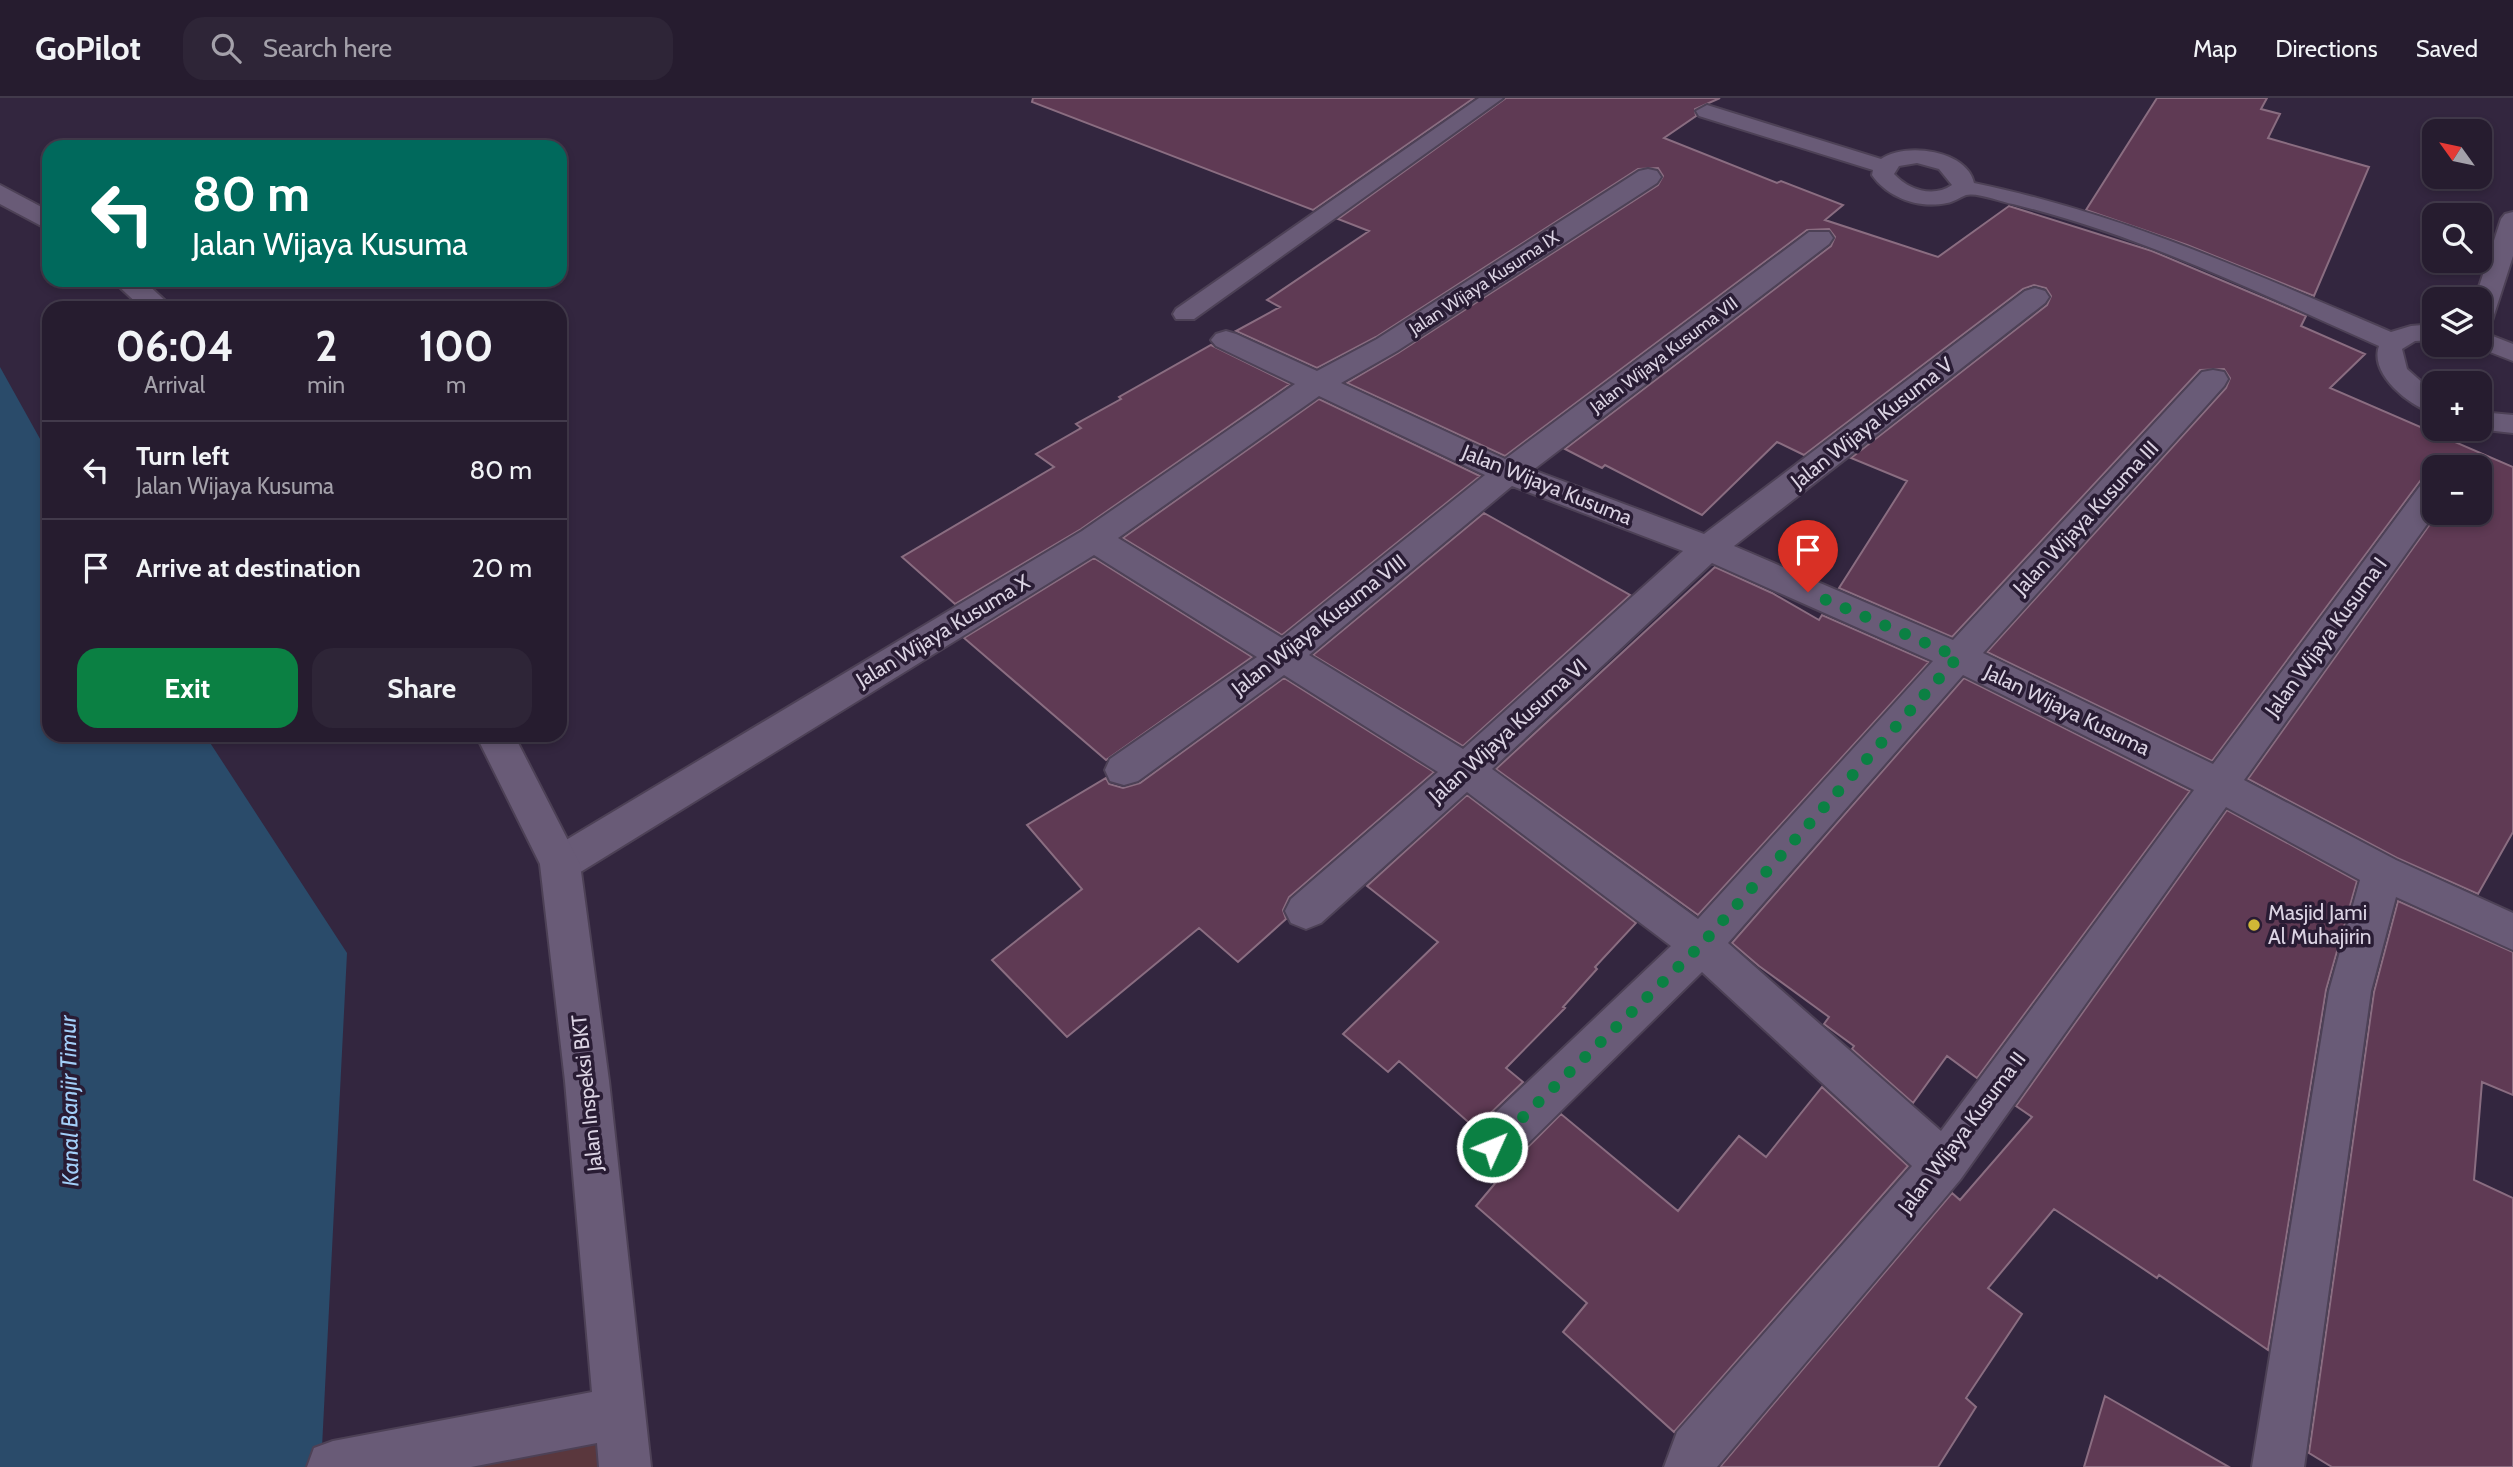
<!DOCTYPE html>
<meta charset="utf-8">
<style>
:root{--surface:#261c2f;--page:#2e2537;--text:#f1f3f6;--muted:#a4a1aa;--line:#423a4b;--accent:#0b8043}
body{margin:0;font-family:Cabin,sans-serif;background:var(--page);color:var(--text);height:100vh;display:flex;flex-direction:column;font-size:26px;white-space:nowrap}
*{box-sizing:border-box;margin:0}
p{font-size:23px;color:var(--muted)}
.icon{flex:none;width:38px;height:38px;fill:none;stroke:currentColor;stroke-width:2;stroke-linecap:round;stroke-linejoin:round}
.map{position:relative;flex:1;overflow:hidden}
.drawer{position:absolute;left:42px;top:203px;width:525px;height:441px;display:flex;flex-direction:column;background:var(--surface);border-radius:21px;box-shadow:0 4px 10px #0003,0 0 0 2px var(--line)}
.drawer>*{flex:none}
.banner{position:absolute;left:42px;top:42px;width:525px;height:147px;border-radius:21px;box-shadow:0 4px 10px #0003,0 0 0 2px var(--line);background:#00695c;color:#fff;overflow:hidden}
.needle{width:46px;rotate:303deg}
.controls{position:absolute;left:2422px;top:21px;display:grid;gap:14px}
.controls a{display:grid;place-items:center;width:70px;height:70px;border-radius:14px;background:var(--surface);box-shadow:0 4px 10px #0003,0 0 0 2px var(--line);font-size:35px}
.pin{position:absolute;display:grid;place-items:center;width:60px;height:60px;color:#fff;margin:-72px -30px;border-radius:50% 50% 50% 0;rotate:-45deg;box-shadow:0 0 7px #0007}
.pin .icon{rotate:45deg}
.me{position:absolute;width:77px;margin:-38px;rotate:46deg;stroke-linejoin:round;filter:drop-shadow(0 0 5px #0008)}
.turn{display:flex;align-items:center;gap:24px;height:147px;padding:0 35px;font-size:32px}
.turn .icon{width:91px;height:91px;stroke-width:2.5}
.turn b{display:block;font-size:49px;line-height:60px}
.eta{display:flex;justify-content:space-evenly;align-items:center;height:119px;text-align:center}
.eta b{font-size:42px;font-weight:700;line-height:49px}
.button{display:flex;gap:14px;margin-top:auto;padding:14px 35px}
.button a{flex:1;height:80px;border-radius:21px;background:var(--accent);color:#fff;font-size:28px;font-weight:700;line-height:80px;text-align:center}
.button a+a{background:var(--page);color:var(--text)}
ul{padding:0;list-style:none}
li{display:flex;align-items:center;gap:21px;height:98px;padding:0 35px;border-top:2px solid var(--line)}
li div{flex:1}
li b{display:block;font-size:26px}
li em{font-style:normal}
header{display:flex;align-items:center;gap:42px;box-sizing:border-box;height:98px;padding:0 35px;background:var(--surface);border-bottom:2px solid var(--line)}
header strong{font-size:33px}
nav{display:flex;gap:38px;margin-inline-start:auto;font-size:24px}
.search{width:490px;height:63px;background:var(--page);display:flex;align-items:center;gap:18px;box-sizing:border-box;padding:0 24px;border-radius:21px;color:var(--muted);font-size:26px}
.map>svg:first-child{display:block}
.green{fill:#5a373d}
.water{fill:#2a4b6a}
.building{fill:#5f3a54;stroke:#8a6d81;stroke-width:2}
.lines{fill:none;stroke-linecap:round;stroke-linejoin:round}
.service-casing{stroke:#4d4156;stroke-width:4}
.minor-casing{stroke:#4d4156;stroke-width:4}
.tertiary-casing{stroke:#4d4156;stroke-width:4}
.service{fill:#695b77;fill-rule:evenodd}
.minor{fill:#695b77;fill-rule:evenodd}
.tertiary{fill:#695b77;fill-rule:evenodd}
.route{stroke:#0b8043;stroke-width:12;stroke-dasharray:0 21.6}
.poi-dot{fill:#d0b736;stroke:#291c34;stroke-width:2.5}
.labels{text-anchor:middle;stroke-width:7;stroke-linejoin:round;paint-order:stroke}
.far-street-label{font-size:18px;fill:#dbd3e3;stroke:#291c34}
.street-label{font-size:21px;fill:#dbd3e3;stroke:#291c34}
.poi-label{font-size:21px;fill:#dbd3e3;stroke:#291c34;text-anchor:start}
.water-label{font-size:23px;font-style:italic;fill:#a3cff9;stroke:#291c34}
</style>
<header>
<strong>GoPilot</strong>
<div class="search"><svg class="icon" aria-label="search" viewBox="0 0 24 24"><circle cx="10" cy="10" r="6"/><path d="M15 15l6 6"/></svg>Search here</div>
<nav><a>Map</a><a>Directions</a><a>Saved</a></nav>
</header>
<div class="map">
<svg width="2513" height="1369" viewBox="0 0 2513 1369">
<rect width="100%" height="100%" fill="#33263f"/>
<path class="green" d="M618,1315L625,1369H333Z"/>
<path class="water" d="M0,269L49,357V637H205L347,855L321,1369H0Z"/>
<path class="building" d="M1033,0H1474L1313,112L1032,4Z
M1506,0H1720L1695,11L1696,18L1664,40L1777,85L1781,83L1843,107L1825,122L1938,159L2009,108L2152,153L2306,218L2301,228L2365,256L2330,290L2513,369V734L2478,796L2397,760L2248,681L2438,415H2480V369H2434V379L2421,382L2212,663L1987,554L2226,290L2230,280L2224,271L2200,272L1952,539L1839,490L1907,383L1851,360L2047,207L2051,198L2046,190L2034,187L2023,191L1804,357L1777,344L1702,417L1605,367L1602,370L1565,351L1831,148L1835,139L1829,131L1807,132L1505,358L1347,285L1398,255L1658,87L1663,78L1658,70L1638,71L1376,239L1317,270L1236,233L1280,209L1267,202L1369,133L1338,121Z
M2157,0H2267L2261,11L2280,16L2268,40L2369,69L2314,198L2187,147L2086,112Z
M1211,247L1290,286L1081,431L955,506L902,459L1054,369L1036,356L1081,330L1076,326L1121,301L1119,299Z
M1319,301L1480,378L1282,537L1123,440Z
M1484,415L1630,497L1463,648L1313,557Z
M1094,460L1252,559L1106,662L964,540Z
M1715,469L1772,495L1819,522L1822,517L1929,564L1698,817L1496,671Z
M1284,580L1434,674L1289,799L1283,812L1286,821L1238,864L1199,830L1067,939L992,862L1082,791L1027,727L1106,680L1109,686L1123,690L1140,685Z
M1964,580L2190,693L1977,980L1947,958L1913,1005L1852,951L1854,948L1824,926L1829,919L1759,868L1732,845Z
M1467,697L1636,825L1595,869L1597,871L1563,909L1565,910L1506,970L1523,984L1475,1030L1399,963L1388,974L1343,936L1438,844L1367,788Z
M2227,712L2357,783L2326,892L2268,1252L2159,1177L2157,1180L2054,1111L1988,1190L2022,1216L1966,1300L1976,1309L1938,1369H1720L1952,1095L1960,1102L2032,1019L2016,1008Z
M2398,803L2513,854V997L2482,984L2474,1082L2513,1100V1369H2332L2309,1355L2374,894Z
M1822,989L1908,1068L1674,1334L1563,1234L1587,1205L1476,1108L1514,1063L1561,1016L1678,1113L1739,1038L1766,1059Z
M2105,1298L2229,1369H2084Z"/>
<g class="lines">
<defs>
<path id="service" d="M1479,0H1503L1194,221H1176L1173,216L1176,211Z
M1707,7L1881,61C1905,44 1967,52 1974,85C2120,115 2255,176 2391,234L2411,228L2434,226V242L2415,243L2402,251L2407,271L2434,295V315C2410,309 2369,276 2379,248C2260,195 2140,137 2013,106C2001,104 1977,94 1966,97C1960,99 1954,104 1947,105C1919,111 1888,100 1872,77L1873,72L1699,18L1696,13ZM1917,65L1939,71L1952,87C1933,100 1909,92 1894,76L1899,68Z
M2513,114V158L2492,223L2489,228L2480,230V201H2475L2501,121L2505,116Z
M2480,233L2513,246V263L2472,247H2480Z
M2480,314L2513,317V335L2477,331H2480Z"/>
<path id="minor" d="M1648,71L1657,73L1661,79L1657,85L1397,253L1341,285L1505,361L1809,134H1829L1833,140L1829,146L1533,372L1704,436L2025,193L2035,190L2045,193L2049,199L2045,205L1734,448L1953,542L2202,274L2213,272L2224,274L2228,281L2224,288L1983,555L2213,666L2423,384L2434,381L2435,415L2244,682L2396,762L2513,815V852L2396,799L2371,893L2304,1369H2252L2329,893L2360,782L2226,709L1960,1082L1717,1369H1664L1677,1334L1912,1068L1702,874L1508,1065L1492,1071L1476,1065L1469,1049L1476,1033L1671,848L1467,694L1321,825L1306,831L1291,825L1285,813L1291,801L1438,674L1284,577L1138,683L1124,687L1110,683L1105,672L1110,661L1257,559L1094,457L574,778L560,783L546,778L540,766L546,754L1082,433L1295,286L1216,248L1211,242L1216,236L1226,233L1236,236L1317,273L1377,241L1639,73ZM1319,298L1485,377L1282,540L1118,440ZM1512,388L1683,453L1463,651L1309,557ZM1712,465L1933,563L1698,821L1492,671ZM1963,577L2194,692L1941,1033L1728,845Z"/>
<path id="tertiary" d="M0,87L49,113V132L0,106Z
M112,182H143L173,210H142Z
M476,637H514L580,766L609,983L651,1369H599L597,1345L471,1369H307L314,1350L333,1343L592,1294L565,983L540,766Z"/>
</defs>
<use href="#service" class="service-casing"/>
<use href="#minor" class="minor-casing"/>
<use href="#tertiary" class="tertiary-casing"/>
<use href="#service" class="service"/>
<use href="#minor" class="minor"/>
<use href="#tertiary" class="tertiary"/>
</g>
<g class="lines">
<path class="route" d="M1492,1049L1701,847L1958,559L1808,494"/>
</g>
<circle class="poi-dot" cx="2254" cy="827" r="7"/>
<g class="labels">
<g class="far-street-label">
<text transform="translate(1484 185) rotate(-33)" y="6">Jalan Wijaya Kusuma IX</text>
<text transform="translate(1664 257) rotate(-37)" y="6">Jalan Wijaya Kusuma VII</text>
</g>
<g class="street-label">
<text transform="translate(1872 325) rotate(-38)" y="7">Jalan Wijaya Kusuma V</text>
<text transform="translate(1547 387) rotate(22)" y="7">Jalan Wijaya Kusuma</text>
<text transform="translate(2086 420) rotate(-47)" y="7">Jalan Wijaya Kusuma III</text>
<text transform="translate(1319 527) rotate(-38)" y="7">Jalan Wijaya Kusuma VIII</text>
<text transform="translate(943 533) rotate(-31)" y="7">Jalan Wijaya Kusuma X</text>
<text transform="translate(2326 539) rotate(-54)" y="7">Jalan Wijaya Kusuma I</text>
<text transform="translate(2067 612) rotate(26)" y="7">Jalan Wijaya Kusuma</text>
<text transform="translate(1508 633) rotate(-42)" y="7">Jalan Wijaya Kusuma VI</text>
<text transform="translate(587 995) rotate(-96)" y="7">Jalan Inspeksi BKT</text>
<text transform="translate(1962 1035) rotate(-53)" y="7">Jalan Wijaya Kusuma II</text>
</g>
<g class="poi-label">
<text x="2268" y="822">Masjid Jami<tspan x="2268" dy="24">Al Muhajirin</tspan></text>
</g>
<g class="water-label">
<text transform="translate(69 1003) rotate(-91)" y="8">Kanal Banjir Timur</text>
</g>
</g>
</svg>
<div class="controls">
<a><svg class="needle" viewBox="-14 -14 28 28"><path d="M0-13l5 13h-10z" fill="#e53935"/><path d="M0 13l5-13h-10z" fill="#a4a1aa"/></svg></a>
<a><svg class="icon" aria-label="search" viewBox="0 0 24 24"><circle cx="10" cy="10" r="6"/><path d="M15 15l6 6"/></svg></a>
<a><svg class="icon" aria-label="layers" viewBox="0 0 24 24"><path d="M12 4l9 5-9 5-9-5zM3 14l9 5 9-5"/></svg></a>
<a>+</a>
<a>−</a>
</div>
<div class="pin" style="left:1808px;top:494px;background:#d93025"><svg class="icon" aria-label="arrive" viewBox="0 0 24 24"><path d="M6 21V4h12l-3 4 3 4H6"/></svg></div>
<svg class="me" style="left:1492px;top:1049px" viewBox="-20 -20 40 40"><circle r="17" fill="#0b8043" stroke="#fff" stroke-width="3"/><path d="M0-11L8 9 0 5-8 9z" fill="#fff"/></svg>
<div class="banner">
<div class="turn"><svg class="icon" aria-label="left" viewBox="0 0 24 24"><path d="M17 20v-9H6M10 6l-5 5 5 5"/></svg><div><b>80 m</b>Jalan Wijaya Kusuma</div></div>
</div>
<section class="drawer">
<div class="eta">
<div><b>06:04</b><p>Arrival</p></div>
<div><b>2</b><p>min</p></div>
<div><b>100</b><p>m</p></div>
</div>
<ul>
<li><svg class="icon" aria-label="left" viewBox="0 0 24 24"><path d="M17 20v-9H6M10 6l-5 5 5 5"/></svg><div><b>Turn left</b><p>Jalan Wijaya Kusuma</p></div><em>80 m</em></li>
<li><svg class="icon" aria-label="arrive" viewBox="0 0 24 24"><path d="M6 21V4h12l-3 4 3 4H6"/></svg><div><b>Arrive at destination</b></div><em>20 m</em></li>
</ul>
<div class="button"><a>Exit</a><a>Share</a></div>
</section>
</div>
